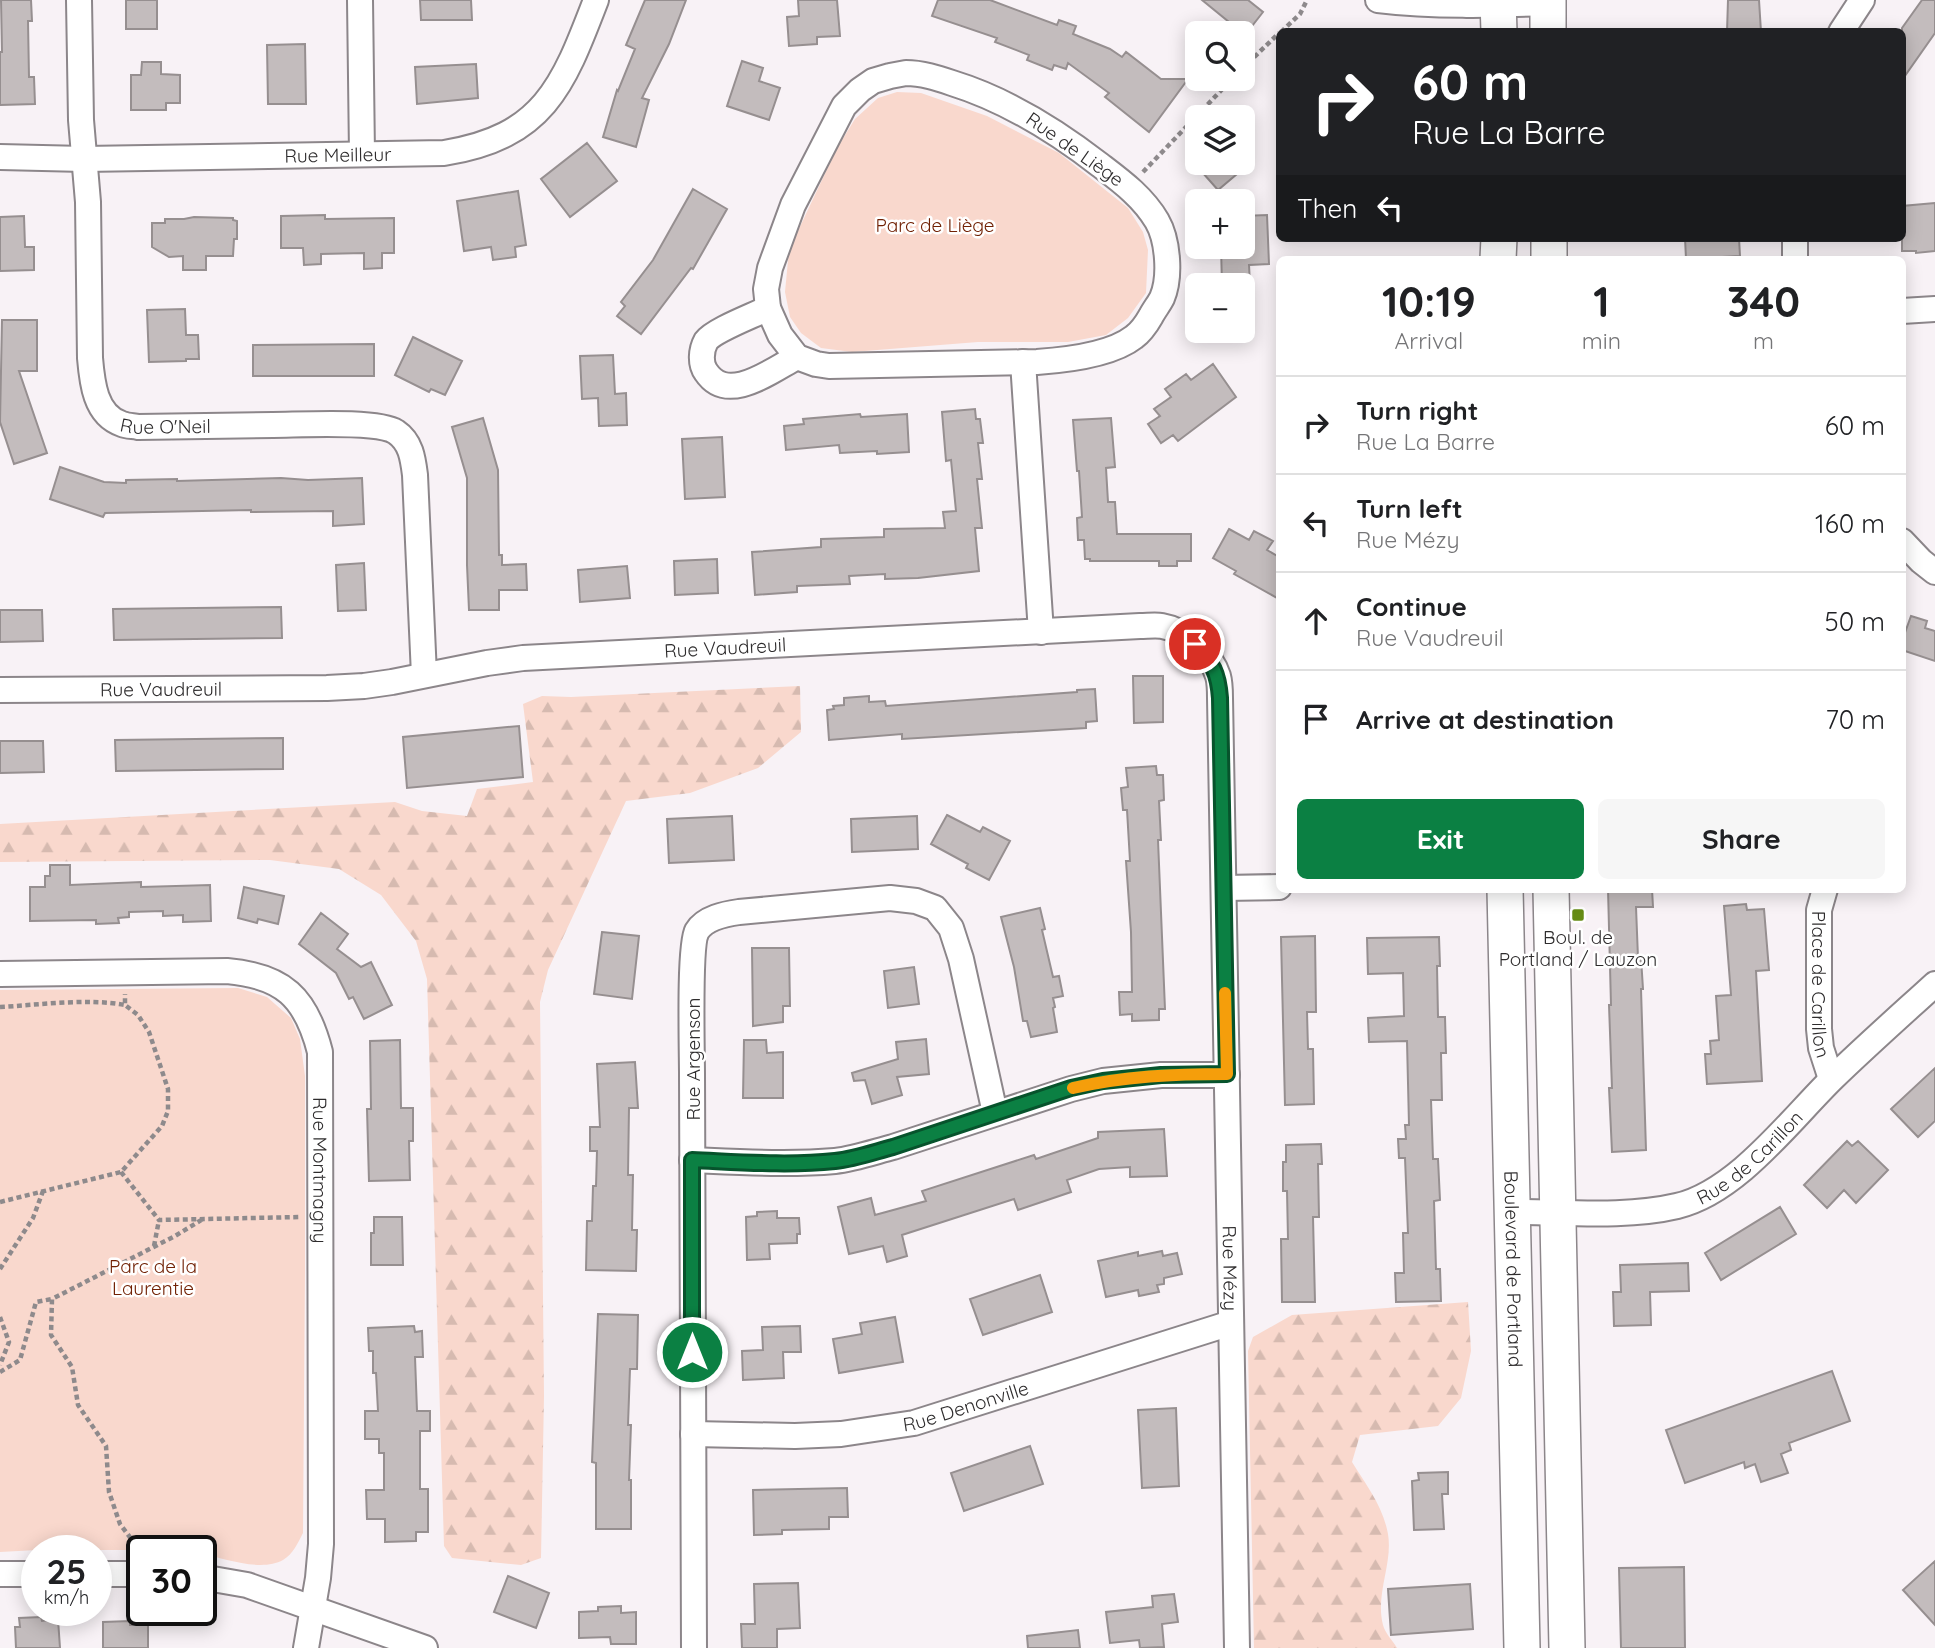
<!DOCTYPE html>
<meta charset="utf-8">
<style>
:root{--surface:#fff;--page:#f6f6f6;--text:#202124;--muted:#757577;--line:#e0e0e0;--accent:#0b8043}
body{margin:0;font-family:Quicksand,sans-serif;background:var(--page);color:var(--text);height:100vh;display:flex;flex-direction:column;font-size:26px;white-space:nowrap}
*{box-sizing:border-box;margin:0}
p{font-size:23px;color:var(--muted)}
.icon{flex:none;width:38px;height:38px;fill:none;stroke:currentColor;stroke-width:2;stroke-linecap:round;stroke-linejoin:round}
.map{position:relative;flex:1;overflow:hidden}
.panel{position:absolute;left:1276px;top:256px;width:630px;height:637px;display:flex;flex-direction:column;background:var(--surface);border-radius:10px;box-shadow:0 4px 18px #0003}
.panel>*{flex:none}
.top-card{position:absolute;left:1276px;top:28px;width:630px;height:214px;border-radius:10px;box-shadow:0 4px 18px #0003;background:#202124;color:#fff;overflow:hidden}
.fabs{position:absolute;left:1185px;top:21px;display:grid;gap:14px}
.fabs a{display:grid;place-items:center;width:70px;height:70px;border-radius:10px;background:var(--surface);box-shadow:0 4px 18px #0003;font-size:35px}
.speed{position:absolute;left:21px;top:1535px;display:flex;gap:14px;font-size:35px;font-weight:700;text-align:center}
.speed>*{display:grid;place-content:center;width:91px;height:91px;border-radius:50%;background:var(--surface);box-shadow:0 4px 18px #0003;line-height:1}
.speed small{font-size:18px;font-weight:400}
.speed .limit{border:4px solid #111;border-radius:10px;background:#fff;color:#111}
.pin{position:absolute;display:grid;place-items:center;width:60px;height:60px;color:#fff;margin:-30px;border:4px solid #fff;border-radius:50%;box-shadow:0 2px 7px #0007}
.me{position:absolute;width:77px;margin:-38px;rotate:0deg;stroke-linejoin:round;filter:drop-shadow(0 0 5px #0008)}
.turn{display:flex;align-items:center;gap:24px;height:147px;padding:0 21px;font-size:32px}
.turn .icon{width:91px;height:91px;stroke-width:2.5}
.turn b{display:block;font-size:49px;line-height:60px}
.then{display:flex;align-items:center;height:66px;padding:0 21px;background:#0003;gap:14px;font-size:26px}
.eta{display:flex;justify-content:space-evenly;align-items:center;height:119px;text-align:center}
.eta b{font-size:42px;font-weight:700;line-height:49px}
.cta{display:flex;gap:14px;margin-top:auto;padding:14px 21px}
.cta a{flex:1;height:80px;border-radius:10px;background:var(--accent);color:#fff;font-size:28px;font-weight:700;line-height:80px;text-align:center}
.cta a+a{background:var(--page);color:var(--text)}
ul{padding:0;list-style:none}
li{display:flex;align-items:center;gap:21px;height:98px;padding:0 21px;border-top:2px solid var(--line)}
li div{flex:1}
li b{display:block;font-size:26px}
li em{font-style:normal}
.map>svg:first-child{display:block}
.forest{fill:url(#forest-firs)}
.green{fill:#f9d8cd}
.building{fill:#c3bcbd;stroke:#968f90;stroke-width:2}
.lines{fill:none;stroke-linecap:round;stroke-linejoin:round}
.minor-casing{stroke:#8c868a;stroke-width:28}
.secondary-casing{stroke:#8c868a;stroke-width:38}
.path{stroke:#8e8a8c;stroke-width:4.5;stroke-dasharray:5 3.5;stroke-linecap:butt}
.minor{stroke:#fff;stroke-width:24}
.secondary{stroke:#fff;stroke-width:35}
.route-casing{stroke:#07532c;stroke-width:18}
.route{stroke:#0b8043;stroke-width:12}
.slow{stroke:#f59e0b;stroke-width:12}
.poi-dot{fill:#668b14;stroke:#fff;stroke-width:2.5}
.labels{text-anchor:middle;stroke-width:5;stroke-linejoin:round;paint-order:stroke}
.street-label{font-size:19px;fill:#2e2c2d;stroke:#fff}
.park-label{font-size:19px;fill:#712104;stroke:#fff}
.poi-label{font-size:19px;fill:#2e2c2d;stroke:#fff}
</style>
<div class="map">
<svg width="1935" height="1648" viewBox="0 0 1935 1648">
<defs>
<pattern id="forest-firs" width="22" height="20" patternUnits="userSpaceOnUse" patternTransform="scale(1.75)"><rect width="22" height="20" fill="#f9d8cd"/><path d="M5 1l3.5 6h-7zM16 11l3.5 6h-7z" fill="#d6bab0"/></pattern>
</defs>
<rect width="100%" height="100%" fill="#f8f2f6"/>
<path class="forest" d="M800,686L801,732L758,768L690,793L626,801L548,970L540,1002L544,1396L541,1558L521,1565L452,1558L444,1546L427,979L416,941L381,895L339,869L270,860L0,862V824L395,802L422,811L467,816L477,789L533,782L523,704L542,696L571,697Z
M1468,1302L1471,1351L1461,1398L1438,1426L1360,1435L1352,1462C1366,1485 1383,1506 1388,1534C1393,1564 1375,1594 1383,1625C1385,1633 1393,1641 1397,1648H1254L1248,1351L1253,1337L1292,1315Z"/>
<path class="green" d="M897,92L921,93L987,116L1059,153L1128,208L1143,232L1148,250L1146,293L1128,318L1106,335L1068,342H978L852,352L821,348L801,333L790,317L785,292L789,250L837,148L855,119L878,98Z
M238,988L267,997L291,1018L300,1039L305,1076V1270L303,1533C298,1543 293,1554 283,1560C262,1572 224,1559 201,1553V1550H37L0,1552V990Z"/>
<path class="building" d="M1,0H31L32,21H28L29,77H34L35,104L0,105V52H2Z
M126,0H157V29H126Z
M420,0H471L472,20H421Z
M645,0H686L669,44L642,98L649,100L636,147L603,137L617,90L618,91L635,49L626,45Z
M798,0H837L840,36L817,37V44L789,46L787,17L799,16Z
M938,0H990L1057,25L1059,20L1076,26L1073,34L1110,49L1122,57L1126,52L1161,79H1188L1149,132L1105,97L1109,93L1068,63L1066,69L1054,65L1052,70L1027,60L1029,55L995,42L997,38L932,16Z
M1202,0H1248L1263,12L1245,35Z
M1728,0H1759L1761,32H1727Z
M1922,0H1935V33L1902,80V28Z
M305,44L306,104H268L267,45Z
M742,61L763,68L759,81L780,88L769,120L727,106Z
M142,62H161V74L180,75V103H166V110H131V75H141Z
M476,64L478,98L417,104L415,67Z
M587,143L617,181L570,217L541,179Z
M1194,163H1250L1218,190Z
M693,189L727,209L693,269L691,268L641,334L617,316L625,306L621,302L653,260Z
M518,191L526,245L515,247L516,257L493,260L491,247L464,251L457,201Z
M1935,203V251L1916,253V251H1902V206Z
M325,215V219L394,218V253H382V268L364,269V253L321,254V264L304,265L303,248H281V216Z
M1267,215L1269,264L1249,265L1250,284L1222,285L1221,247H1242V216Z
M24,216L25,247H34V270L0,271V217Z
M194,217L233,218V220L237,221V239H234L233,256H206V270H183V256L169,257L152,247V223H165V219H184Z
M1685,238H1739L1740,256L1686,259Z
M185,309L186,335H198L199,359H186V361L149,362L147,310Z
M2,320H37V371H19L47,453L14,464L0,422Z
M413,337L462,361L445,395L431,389L429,392L395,375Z
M374,344V376H253V345Z
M613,355L615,394L626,393L627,425L599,426L598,398L582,399L580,356Z
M1213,364L1236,397L1178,441L1173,435L1161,443L1148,424L1160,416L1154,409L1171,397L1165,389L1186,374L1191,380Z
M975,409L976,419H980L983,443H978L982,479H977L982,528H975L979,571L918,578L885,579V574L849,576L850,584L797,586V592L755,595L752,552L821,547V539L884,537V529L945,528L943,512L956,511L951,460L946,461L942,412Z
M860,414L861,417L907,414L909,452L877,454V451L840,453L839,445L786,450L784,426L804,424L803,419Z
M483,418L498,470L499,555H502V565L526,564L527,590H499V610H469L467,565V478L452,427Z
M1111,418L1115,467L1106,468L1108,502H1115L1117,534H1191V561H1177V566H1159V561H1090V559H1085L1084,540H1078L1077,518L1082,517L1079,471H1077L1073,420Z
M722,437L725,497L685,499L682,439Z
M60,467L104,482L126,483V480L177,479V481L281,478L308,480L362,478L364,524L333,526V511L251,512V510L105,513L103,517L50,499Z
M1229,529L1249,540L1254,531L1273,541L1267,550L1279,557V599L1234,574L1236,571L1213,558Z
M717,559L718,593L675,595L674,561Z
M364,563L366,610L338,611L336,565Z
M627,566L630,598L580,602L578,570Z
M281,607L282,638L114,640L113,609Z
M0,610H42L43,641L0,642Z
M1911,616L1927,621L1925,628L1935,631V661L1902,650V641Z
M1133,676H1163V722L1134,723Z
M1095,689L1097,721L1086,722V728L902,739V734L829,740L827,710L834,709L833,706L844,705V698L869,696V702L885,701L886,706L1077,692V690Z
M519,726L523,777L407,788L403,737Z
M283,738V769L116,771L115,740Z
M0,741H43L44,772L0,773Z
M1156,766L1157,775H1163L1164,800L1159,801L1161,840H1158L1165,1009H1159V1020L1132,1021V1014L1120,1015L1119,992H1132L1131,932L1126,861H1130L1127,810H1123L1121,788L1128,787L1126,768Z
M947,815L980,832L983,827L1010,841L989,880L966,868L968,864L931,844Z
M732,816L734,860L669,863L667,819Z
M917,816L918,849L852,852L851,819Z
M50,865H70V885L141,882V887L210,885L211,921L183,922V915L163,916V911L129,912V917L118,918L119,923L96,924V920L30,921V887H45V876H50Z
M244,887L284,896L278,924L258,919L257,923L238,918Z
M1608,889H1652L1653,907H1636L1638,958H1641L1643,989H1641L1646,1150L1612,1152L1609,1088H1612L1609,1005H1611Z
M1746,904L1747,910L1764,909L1769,970L1756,971L1762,1081L1707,1084L1705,1054H1711L1710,1041L1719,1040L1716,996L1731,995L1724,906Z
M1040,908L1045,929L1042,930L1053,977L1059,976L1063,996L1053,998L1055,1007L1053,1008L1057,1032L1031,1037L1027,1021H1023L1014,967L1001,917Z
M321,913L348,934L337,949L361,967L371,962L392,1005L364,1019L353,997L349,999L336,973L299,944Z
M602,932L639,936L632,999L594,994Z
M1315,936L1316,1012H1307L1308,1049H1313L1314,1104L1285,1105L1281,937Z
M1439,937L1440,966H1437L1438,1017H1445L1446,1053H1441L1442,1100H1431L1433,1159H1438L1440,1200L1434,1201L1436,1269H1440L1441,1301L1396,1302L1395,1273H1404L1403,1233H1408L1405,1158H1399L1398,1139H1406L1405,1125H1409L1407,1041L1369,1042L1368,1018L1404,1016L1403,973L1368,974L1367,938Z
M752,948H789L790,1006H783V1022L753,1026Z
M914,967L919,1004L888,1008L884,971Z
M926,1039L929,1074L897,1077L902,1095L872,1104L865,1080L854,1081L852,1073L898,1059L896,1042Z
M400,1040L401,1108H413V1141H409L410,1180L369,1181L367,1109H371L370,1041Z
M744,1040H766L767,1053L783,1052V1098H743Z
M635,1062L638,1108H629L628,1175H633L632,1230H637L636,1271L586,1270L587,1221H592L593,1186H596L597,1151H590V1127H600L597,1064Z
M1935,1068V1121L1918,1137L1891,1109Z
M1164,1129L1167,1176L1130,1177V1167L1099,1169L1067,1180L1071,1192L1018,1210L1014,1199L902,1235L907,1256L887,1262L883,1246L849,1254L838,1207L871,1198L875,1215L926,1201L922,1191L1034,1155L1036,1159L1098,1138V1132Z
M1847,1141L1852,1146L1858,1141L1888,1170L1856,1203L1844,1190L1827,1208L1804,1185Z
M1321,1144L1322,1164H1318L1319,1217H1313L1315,1302H1282L1281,1239H1288L1287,1191H1283V1162H1286V1145Z
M1780,1207L1796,1234L1721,1280L1705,1253Z
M777,1211V1218H799L800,1234H797V1243L769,1244L770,1259L747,1260L746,1217L757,1216V1212Z
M374,1217H402L403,1265H371V1233H374Z
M1162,1251L1163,1256L1177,1253L1182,1274L1164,1278V1284L1157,1285L1159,1292L1139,1296L1138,1290L1106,1297L1098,1261L1138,1252V1256Z
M1688,1263L1689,1291L1650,1292L1651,1325L1614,1326L1613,1292H1621L1620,1265Z
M1040,1275L1052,1312L983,1335L970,1299Z
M598,1314L638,1315L637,1369H630L628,1425H631L629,1480H631V1529H596V1463L592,1462Z
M895,1317L903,1362L839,1373L833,1339L862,1334L860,1323Z
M414,1326L415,1332L422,1331L423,1357H415L417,1411H430V1431H420V1489H428V1532H416V1541L385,1542V1519H367L366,1490H384V1453H379V1439H365V1411H378L376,1373H373V1351H369L368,1328Z
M800,1326L801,1352H783L784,1378L743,1380L742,1351L763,1350L762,1327Z
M1832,1371L1850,1421L1789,1443L1791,1450L1781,1454L1788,1473L1761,1482L1755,1464L1745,1468L1744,1462L1685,1483L1666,1430Z
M1176,1408L1179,1486L1142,1488L1138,1410Z
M1030,1446L1043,1484L964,1511L951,1473Z
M1448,1472V1494H1442L1444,1529L1414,1530L1412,1481L1419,1480L1418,1473Z
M847,1488L848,1517H829V1529L782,1530V1534L754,1535L753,1490Z
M1935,1561V1625L1903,1590Z
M1684,1567L1685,1648H1621L1619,1568Z
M508,1576L549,1593L536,1628L494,1612Z
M798,1583L800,1628L777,1629V1648H742L741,1624H755L754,1584Z
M1470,1584L1473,1629L1391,1635L1388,1589Z
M1174,1594L1178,1622L1162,1624L1164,1647L1140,1648L1139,1640L1110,1643L1106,1612L1153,1607L1152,1596Z
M621,1606V1613L636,1612V1644H611L610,1637L579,1638V1612L598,1611V1607Z
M41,1617L42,1621L58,1619L60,1648H16L15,1627H20L19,1618Z
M130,1621V1625H148V1648H103V1622Z
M1078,1630L1080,1648H1028L1027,1636Z"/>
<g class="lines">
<defs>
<g id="minor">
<path id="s1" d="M79,0L81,120L88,202L90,358C92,382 95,415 122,424C127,426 133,426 138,427C183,426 228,426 273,425C299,425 377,420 396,432C411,442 413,459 415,475L424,675"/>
<path d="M360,0L362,154"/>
<path d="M1378,0C1435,7 1491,5 1548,3"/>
<path d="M1841,32L1862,0"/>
<path d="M906,73C922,73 937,78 952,83C1007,100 1055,130 1100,165C1121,181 1143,197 1157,221C1168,240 1171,277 1162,298C1159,304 1154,310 1151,316C1147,323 1141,332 1134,337C1111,355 1066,360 1037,362L829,366L816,364L797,357L780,335L768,308L766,289L770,268L793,205L844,106L860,90L873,81L890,76Z"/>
<path id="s2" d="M0,157L84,159L444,153C544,137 563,86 596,0"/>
<path d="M1795,238V259"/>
<path d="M768,308C755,315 714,330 706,341C701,350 700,364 706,372C728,405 772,370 797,357"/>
<path d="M1902,311L1935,309"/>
<path d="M1023,362L1041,632"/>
<path d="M1902,541L1921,561L1935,572"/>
<path id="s3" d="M0,690L327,688L364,686L392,682L487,663L523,658L1140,626C1147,626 1156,625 1162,626C1186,630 1211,654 1218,676C1220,683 1220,691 1220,698L1237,1648"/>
<path d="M1224,888L1279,887"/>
<path id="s4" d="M1825,889L1819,910V1029L1821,1048L1831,1079"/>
<path id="s5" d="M0,974L227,971C283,976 306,997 320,1052L321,1544L318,1578L306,1648"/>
<path d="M692,1160C739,1162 788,1165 835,1161C854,1159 874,1152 893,1147L1071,1089L1103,1081L1161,1075H1227"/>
<path id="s6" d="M1512,1212C1565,1212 1626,1218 1677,1206C1737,1192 1790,1120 1833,1078C1866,1046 1901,1015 1935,984"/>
<path id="s7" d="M693,1434L795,1436L841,1434L914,1423L1231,1323"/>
<path d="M0,1574H37"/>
<path d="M96,1574H142"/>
<path d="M201,1577L247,1585L425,1648"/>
<path d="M694,1648C693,1457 692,1266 692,1074C692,1052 689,945 697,931C705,918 725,914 739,912L890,898L916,901L935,908L951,928L961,959L995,1113"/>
</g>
<g id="secondary">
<path d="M1498,0L1499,32"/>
<path d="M1548,0V32"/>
<path d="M1549,238V259"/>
<path d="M1498,259L1499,238"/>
<path id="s8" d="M1505,889L1522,1648"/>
<path d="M1551,889L1567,1648"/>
</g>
</defs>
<use href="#minor" class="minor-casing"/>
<use href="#secondary" class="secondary-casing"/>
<path class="path" d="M1281,32L1300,14L1307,0
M1242,69L1279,33
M1143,172L1232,79
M0,1007C38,1005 88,998 125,1005
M121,1172L159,1220L300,1217
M0,1202L121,1172L162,1126L168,1111V1089L149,1032L138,1015L125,1005V994
M154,1246L159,1220
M0,1269L33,1218L43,1191
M0,1317L9,1342L0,1365
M0,1372L20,1360L36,1302L52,1299
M141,1552L120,1524L109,1492L106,1446L78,1405L72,1367L51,1335L52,1299L175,1236L203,1219"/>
<use href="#minor" class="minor"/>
<use href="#secondary" class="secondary"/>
</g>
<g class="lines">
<defs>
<path id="route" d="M692,1352V1160C739,1162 788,1166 835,1161C855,1159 874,1152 893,1147L1071,1088L1103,1081L1161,1075L1227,1074L1220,698C1218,672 1213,664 1195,644"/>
</defs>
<use href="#route" class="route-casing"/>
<use href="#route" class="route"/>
<path class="slow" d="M1073,1088C1124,1076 1175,1074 1227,1074L1225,993"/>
</g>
<rect class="poi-dot" x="1571" y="908" width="14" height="14" rx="3.5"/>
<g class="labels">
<g class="street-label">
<text transform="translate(1075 149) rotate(35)" y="7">Rue de Liège</text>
<text dy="7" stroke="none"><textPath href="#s2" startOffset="338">Rue Meilleur</textPath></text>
<text dy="7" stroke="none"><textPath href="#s1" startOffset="480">Rue O'Neil</textPath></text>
<text dy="7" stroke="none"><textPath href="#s3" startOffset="728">Rue Vaudreuil</textPath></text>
<text dy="7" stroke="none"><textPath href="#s3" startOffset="161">Rue Vaudreuil</textPath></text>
<text dy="7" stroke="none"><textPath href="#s4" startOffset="96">Place de Carillon</textPath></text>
<text transform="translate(693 1059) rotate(-90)" y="7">Rue Argenson</text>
<text dy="7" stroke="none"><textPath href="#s6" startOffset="254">Rue de Carillon</textPath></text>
<text dy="7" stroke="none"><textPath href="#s5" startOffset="480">Rue Montmagny</textPath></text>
<text dy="7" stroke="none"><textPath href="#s3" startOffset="1836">Rue Mézy</textPath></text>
<text dy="7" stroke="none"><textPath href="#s8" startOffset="380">Boulevard de Portland</textPath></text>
<text dy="7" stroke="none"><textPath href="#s7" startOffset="276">Rue Denonville</textPath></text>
</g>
<g class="park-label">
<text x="935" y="232">Parc de Liège</text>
<text x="153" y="1273">Parc de la<tspan x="153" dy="22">Laurentie</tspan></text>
</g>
<g class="poi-label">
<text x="1578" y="944">Boul. de<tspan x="1578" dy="22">Portland / Lauzon</tspan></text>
</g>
</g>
</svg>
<div class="fabs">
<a><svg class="icon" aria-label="search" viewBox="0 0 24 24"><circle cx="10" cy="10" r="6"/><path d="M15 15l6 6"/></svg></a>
<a><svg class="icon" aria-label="layers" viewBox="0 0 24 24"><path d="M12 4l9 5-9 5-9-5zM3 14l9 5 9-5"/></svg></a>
<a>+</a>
<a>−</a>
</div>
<div class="speed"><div>25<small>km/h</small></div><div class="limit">30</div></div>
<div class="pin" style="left:1195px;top:644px;background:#d93025"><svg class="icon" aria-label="arrive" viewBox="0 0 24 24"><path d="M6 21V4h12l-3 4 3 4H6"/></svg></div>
<svg class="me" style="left:692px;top:1352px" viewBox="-20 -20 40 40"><circle r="17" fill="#0b8043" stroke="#fff" stroke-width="3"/><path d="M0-11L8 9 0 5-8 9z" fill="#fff"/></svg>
<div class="top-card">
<div class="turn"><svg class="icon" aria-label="right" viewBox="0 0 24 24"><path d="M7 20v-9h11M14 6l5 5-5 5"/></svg><div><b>60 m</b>Rue La Barre</div></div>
<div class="then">Then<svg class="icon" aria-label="left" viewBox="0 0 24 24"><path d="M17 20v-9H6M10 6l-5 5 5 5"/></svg></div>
</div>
<section class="panel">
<div class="eta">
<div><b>10:19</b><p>Arrival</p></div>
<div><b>1</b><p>min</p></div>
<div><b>340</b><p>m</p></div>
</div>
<ul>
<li><svg class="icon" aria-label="right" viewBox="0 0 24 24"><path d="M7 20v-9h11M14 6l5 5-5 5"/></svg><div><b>Turn right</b><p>Rue La Barre</p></div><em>60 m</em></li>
<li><svg class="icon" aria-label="left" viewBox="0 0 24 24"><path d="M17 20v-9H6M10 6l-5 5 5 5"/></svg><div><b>Turn left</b><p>Rue Mézy</p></div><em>160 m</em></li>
<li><svg class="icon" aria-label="ahead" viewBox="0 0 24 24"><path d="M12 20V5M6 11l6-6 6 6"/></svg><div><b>Continue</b><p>Rue Vaudreuil</p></div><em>50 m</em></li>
<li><svg class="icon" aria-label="arrive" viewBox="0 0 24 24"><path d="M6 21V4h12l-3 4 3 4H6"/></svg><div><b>Arrive at destination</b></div><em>70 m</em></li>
</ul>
<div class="cta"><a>Exit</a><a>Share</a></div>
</section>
</div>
